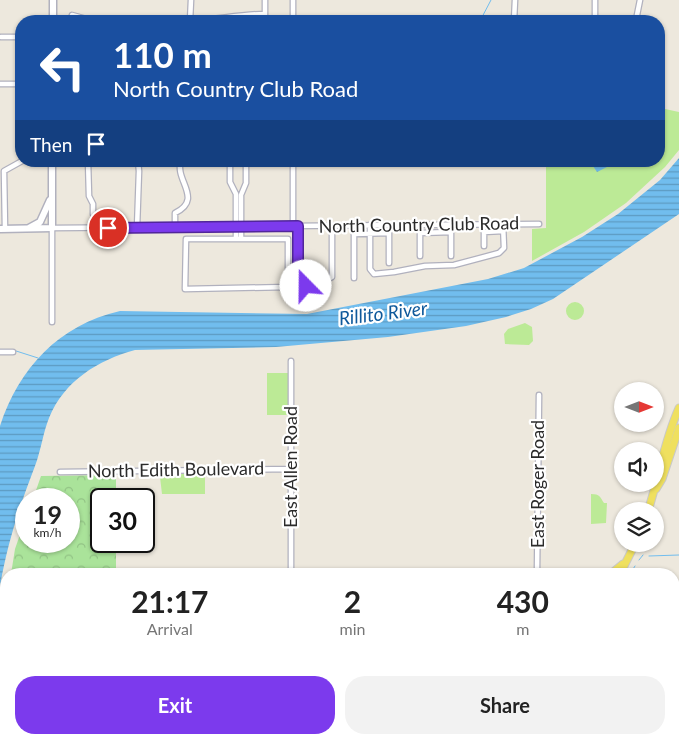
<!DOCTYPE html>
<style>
:root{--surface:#fff;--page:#f2f2f2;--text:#222;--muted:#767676;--accent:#7c3aed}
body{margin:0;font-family:Lato,sans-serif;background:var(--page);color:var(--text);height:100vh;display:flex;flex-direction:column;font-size:19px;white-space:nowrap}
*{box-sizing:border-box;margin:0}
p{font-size:16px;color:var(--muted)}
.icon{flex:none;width:28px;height:28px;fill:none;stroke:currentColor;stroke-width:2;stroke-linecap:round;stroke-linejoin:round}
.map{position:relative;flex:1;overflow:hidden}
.panel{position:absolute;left:0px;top:568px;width:680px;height:176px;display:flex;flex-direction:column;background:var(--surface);border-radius:20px 20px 0 0;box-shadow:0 1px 4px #0004}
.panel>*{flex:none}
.banner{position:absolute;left:15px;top:15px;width:650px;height:152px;border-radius:20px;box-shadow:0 1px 4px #0004;background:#1a4fa0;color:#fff;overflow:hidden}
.needle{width:32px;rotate:90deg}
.tools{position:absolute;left:614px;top:382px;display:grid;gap:10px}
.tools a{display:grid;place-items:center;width:50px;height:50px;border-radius:50%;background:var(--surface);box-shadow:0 1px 4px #0004;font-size:25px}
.speed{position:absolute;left:15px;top:488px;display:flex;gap:10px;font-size:25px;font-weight:700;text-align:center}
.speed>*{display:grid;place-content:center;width:65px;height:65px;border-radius:50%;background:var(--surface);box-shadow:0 1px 4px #0004;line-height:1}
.speed small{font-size:12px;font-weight:400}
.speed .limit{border:2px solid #111;border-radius:8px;background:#fff;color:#111}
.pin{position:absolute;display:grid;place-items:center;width:42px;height:42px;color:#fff;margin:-21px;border:2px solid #fff;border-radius:50%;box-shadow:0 1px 5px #0007}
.me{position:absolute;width:55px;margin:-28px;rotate:338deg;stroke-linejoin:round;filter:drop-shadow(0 0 4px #0008)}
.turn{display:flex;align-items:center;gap:18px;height:105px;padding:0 15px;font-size:22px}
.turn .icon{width:65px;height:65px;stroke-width:2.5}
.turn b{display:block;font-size:35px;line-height:42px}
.then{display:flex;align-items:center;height:48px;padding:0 15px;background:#0003;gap:10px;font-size:19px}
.eta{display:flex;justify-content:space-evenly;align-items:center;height:85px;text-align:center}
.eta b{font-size:30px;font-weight:700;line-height:35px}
.cta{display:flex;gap:10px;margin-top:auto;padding:10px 15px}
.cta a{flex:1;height:58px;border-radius:20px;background:var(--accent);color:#fff;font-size:20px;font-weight:700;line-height:58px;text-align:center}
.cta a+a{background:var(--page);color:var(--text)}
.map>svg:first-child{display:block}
.forest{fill:url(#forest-crowns)}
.pitch{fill:#bcea96}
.water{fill:url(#water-rules)}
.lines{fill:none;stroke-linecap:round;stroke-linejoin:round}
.stream{stroke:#71bdee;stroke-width:1}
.minor-casing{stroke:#b1b1be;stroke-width:7}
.tertiary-casing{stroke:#b1b1be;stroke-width:8}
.secondary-casing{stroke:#b1b1be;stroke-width:9}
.primary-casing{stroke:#c8c8c8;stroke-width:9}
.minor{stroke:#fff;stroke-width:4.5}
.tertiary{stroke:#fff;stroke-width:5.5}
.secondary{stroke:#fff;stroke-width:6}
.primary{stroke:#efe05f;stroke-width:7}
.route-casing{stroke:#51269a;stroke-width:12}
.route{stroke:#7c3aed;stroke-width:9}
.labels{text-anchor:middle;stroke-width:4.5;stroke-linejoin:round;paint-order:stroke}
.street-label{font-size:18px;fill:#2b2b2b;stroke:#fff}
.water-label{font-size:19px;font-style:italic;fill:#0f599b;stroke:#fff}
</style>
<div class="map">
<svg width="679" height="743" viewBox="0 0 679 743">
<defs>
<pattern id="forest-crowns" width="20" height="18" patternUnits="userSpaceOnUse" patternTransform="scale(1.25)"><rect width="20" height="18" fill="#aae39a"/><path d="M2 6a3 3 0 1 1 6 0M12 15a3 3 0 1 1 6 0" fill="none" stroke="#92c385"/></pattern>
<pattern id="water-rules" width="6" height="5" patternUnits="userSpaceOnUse" patternTransform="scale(1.25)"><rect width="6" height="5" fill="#71bdee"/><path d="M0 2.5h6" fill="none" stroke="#5d9ac1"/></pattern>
</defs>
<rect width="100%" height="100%" fill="#ede8dd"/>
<path class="forest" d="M116,475V499H101V541H116V574H11L15,549L26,517V541H69V499H33L41,476Z
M6,599V738H161L156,743H1L0,683Z
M198,738H256L260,743H193Z"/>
<path class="pitch" d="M659,105L665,109L679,112V150L665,167L626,203L584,232L532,261V229L546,228V161H659Z
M354,161H374V167H354Z
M566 311a9 9 0 1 1 18 0a9 9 0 1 1-18 0Z
M525,323L532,327L533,341L529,345L505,344L504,334L508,329Z
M267,373H288L289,415H267Z
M164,474H205V494H162L160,477Z
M591,494C600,494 600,497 604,503H607L606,523L591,524Z
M3,663H6V706H1Z
M59,738H122L121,743H59Z"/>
<path class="water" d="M679,158V214L553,299L531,309L506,317L466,326L388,337L276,347L135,350C98,360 64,381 49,418C43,433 41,450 35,466C19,508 8,541 0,586V426C19,368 59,325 120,311L307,314L488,279L524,268L582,237L618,214L660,180Z
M601,161H606L609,166L597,172L593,166Z"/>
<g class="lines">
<path class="stream" d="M480,21L491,0
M0,350H7
M13,350L38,358
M649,556L679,555
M639,560L643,555
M630,574L635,566
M527,743V738"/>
<defs>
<path id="minor" d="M265,0V21
M595,0V19
M72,15L90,20
M636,20L640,0
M90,21L121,19V21
M190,21C216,20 240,14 265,14
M190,21L191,0
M293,21V0
M514,21L515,0
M558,21L636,20
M1,37H21
M0,84H21
M88,161L89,196L93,204V214
M230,161V182L236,194V239
M293,161V226
M370,225V269L374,274L394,272L425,266L454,265L499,253L504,248L503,224
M298,226V279L306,285L320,283L332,277V226
M175,227V213C204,199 174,180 181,161
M137,228L139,171L138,161
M5,229L4,171L22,161
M241,238V195L246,183V161
M186,239H288V287L185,289Z
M484,246V232L503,231
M420,256V233L451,232V256
M354,278V234L389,233V263
M52,322V228L539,224
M0,352H13
M291,361V574
M60,472L291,469
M537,574L539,395
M674,715H679
M534,743V738"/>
<path id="tertiary" d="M267,738L271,743
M280,738L283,743"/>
<path id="secondary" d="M53,21V0
M29,228L40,222L50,200
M0,229L52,228V161"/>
<path id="primary" d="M656,489L662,479L679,428
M648,511C659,477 664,441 679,408
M611,574L623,564
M620,574L635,544
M167,743L171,738
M178,743L184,738"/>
</defs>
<use href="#minor" class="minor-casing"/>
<use href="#tertiary" class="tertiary-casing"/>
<use href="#secondary" class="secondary-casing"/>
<use href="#primary" class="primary-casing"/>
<use href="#minor" class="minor"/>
<use href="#tertiary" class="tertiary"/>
<use href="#secondary" class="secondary"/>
<use href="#primary" class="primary"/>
</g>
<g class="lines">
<defs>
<path id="route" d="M108,228L298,226V279L306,286"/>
</defs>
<use href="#route" class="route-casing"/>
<use href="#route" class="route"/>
</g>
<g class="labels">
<g class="street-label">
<text transform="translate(419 225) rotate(-1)" y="6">North Country Club Road</text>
<text transform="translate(291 467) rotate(-90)" y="6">East Allen Road</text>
<text transform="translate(176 470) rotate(-1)" y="6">North Edith Boulevard</text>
<text transform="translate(538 484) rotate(-90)" y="6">East Roger Road</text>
</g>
<g class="water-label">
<text transform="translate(383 313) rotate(-7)" y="7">Rillito River</text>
</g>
</g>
</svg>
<div class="tools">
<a><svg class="needle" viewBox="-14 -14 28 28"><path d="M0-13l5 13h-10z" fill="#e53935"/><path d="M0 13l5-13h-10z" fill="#767676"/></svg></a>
<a><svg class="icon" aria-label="sound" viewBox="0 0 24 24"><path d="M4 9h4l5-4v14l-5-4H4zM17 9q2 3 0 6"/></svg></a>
<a><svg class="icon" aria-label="layers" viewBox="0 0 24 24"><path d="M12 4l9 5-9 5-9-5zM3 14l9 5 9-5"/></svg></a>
</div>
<div class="speed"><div>19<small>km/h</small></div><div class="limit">30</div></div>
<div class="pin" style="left:108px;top:228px;background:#d93025"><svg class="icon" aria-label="arrive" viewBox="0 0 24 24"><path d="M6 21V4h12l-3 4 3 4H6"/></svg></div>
<svg class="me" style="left:306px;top:286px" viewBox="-20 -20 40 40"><circle r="19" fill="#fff"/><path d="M0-13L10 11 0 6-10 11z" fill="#7c3aed"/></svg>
<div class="banner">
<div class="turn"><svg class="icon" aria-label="left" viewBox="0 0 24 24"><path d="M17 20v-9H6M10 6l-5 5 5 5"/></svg><div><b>110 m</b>North Country Club Road</div></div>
<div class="then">Then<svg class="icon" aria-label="arrive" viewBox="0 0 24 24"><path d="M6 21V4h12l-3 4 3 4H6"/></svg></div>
</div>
<section class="panel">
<div class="eta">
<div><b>21:17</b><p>Arrival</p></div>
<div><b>2</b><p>min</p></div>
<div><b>430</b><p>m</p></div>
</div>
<div class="cta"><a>Exit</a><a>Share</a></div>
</section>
</div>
